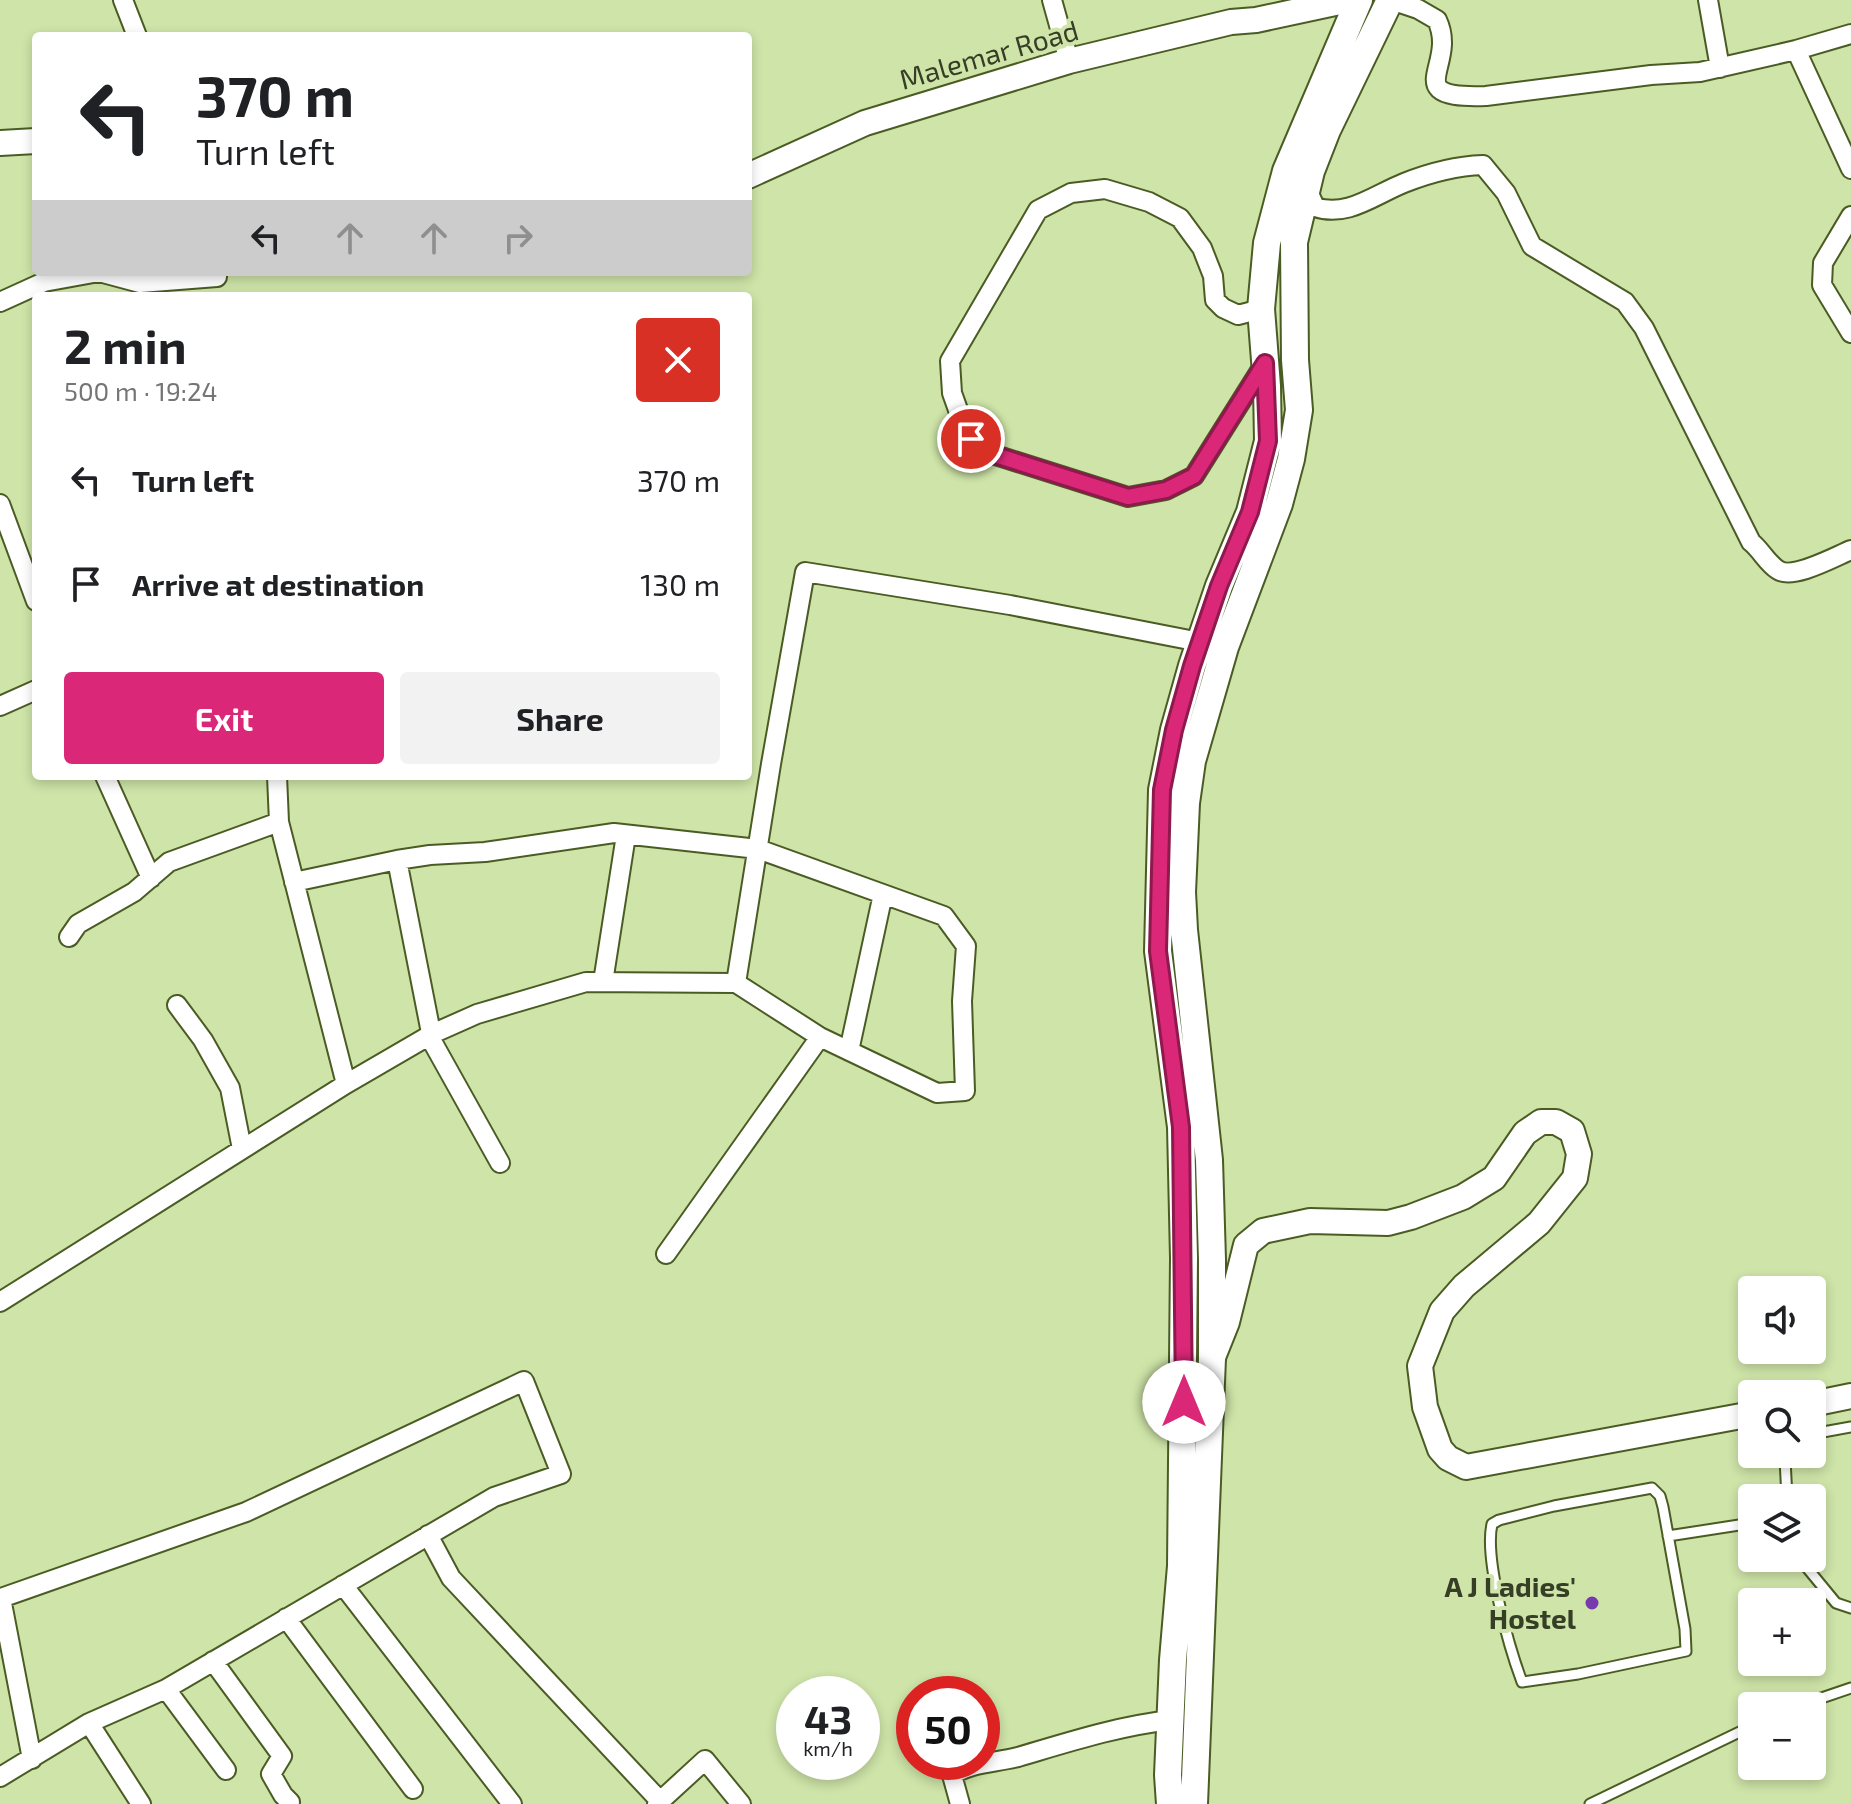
<!DOCTYPE html>
<meta charset="utf-8">
<style>
:root{--surface:#fff;--page:#f2f2f2;--text:#202124;--muted:#757577;--accent:#db2777}
body{margin:0;font-family:"Exo 2",sans-serif;background:var(--page);color:var(--text);height:100vh;display:flex;flex-direction:column;font-size:30px;white-space:nowrap}
*{box-sizing:border-box;margin:0}
p{font-size:26px;color:var(--muted)}
.icon{flex:none;width:44px;height:44px;fill:none;stroke:currentColor;stroke-width:2;stroke-linecap:round;stroke-linejoin:round}
.map{position:relative;flex:1;overflow:hidden}
.panel{position:absolute;left:32px;top:292px;width:720px;height:488px;display:flex;flex-direction:column;background:var(--surface);border-radius:8px;box-shadow:0 4px 12px #0003}
.panel>*{flex:none}
.banner{position:absolute;left:32px;top:32px;width:720px;height:244px;border-radius:8px;box-shadow:0 4px 12px #0003;background:#fff;color:var(--text);overflow:hidden}
.fabs{position:absolute;left:1738px;top:1276px;display:grid;gap:16px}
.fabs a{display:grid;place-items:center;width:88px;height:88px;border-radius:8px;background:var(--surface);box-shadow:0 4px 12px #0003;font-size:40px}
.speed{position:absolute;left:776px;top:1676px;display:flex;gap:16px;font-size:40px;font-weight:700;text-align:center}
.speed>*{display:grid;place-content:center;width:104px;height:104px;border-radius:50%;background:var(--surface);box-shadow:0 4px 12px #0003;line-height:1}
.speed small{font-size:20px;font-weight:400}
.speed .limit{border:12px solid #d22;background:#fff;color:#111}
.pin{position:absolute;display:grid;place-items:center;width:68px;height:68px;color:#fff;margin:-34px;border:4px solid #fff;border-radius:50%;box-shadow:0 2px 8px #0007}
.me{position:absolute;width:88px;margin:-44px;rotate:0deg;stroke-linejoin:round;filter:drop-shadow(0 0 6px #0008)}
.turn{display:flex;align-items:center;gap:28px;height:168px;padding:0 32px;font-size:36px}
.turn .icon{width:104px;height:104px;stroke-width:2.5}
.turn b{display:block;font-size:56px;line-height:68px}
.lanes{display:flex;align-items:center;height:76px;padding:0 32px;background:#0003;justify-content:center;gap:40px;direction:ltr}
.lanes .off{opacity:.35}
.round{display:grid;place-items:center;flex:none;width:84px;height:84px;border-radius:8px;background:var(--page)}
.overview{display:flex;align-items:center;justify-content:space-between;height:136px;padding:0 32px}
h1{font-size:48px;font-weight:700;line-height:60px}
.primary-button{display:flex;gap:16px;margin-top:auto;padding:16px 32px}
.primary-button a{flex:1;height:92px;border-radius:8px;background:var(--accent);color:#fff;font-size:32px;font-weight:700;line-height:92px;text-align:center}
.primary-button a+a{background:var(--page);color:var(--text)}
ul{padding:0;list-style:none}
li{display:flex;align-items:center;gap:24px;height:104px;padding:0 32px}
li div{flex:1}
li b{display:block;font-size:30px}
li em{font-style:normal}
.map>svg:first-child{display:block}
.lines{fill:none;stroke-linecap:round;stroke-linejoin:round}
.service-casing{stroke:#4a5c23;stroke-width:13}
.minor-casing{stroke:#4a5c23;stroke-width:22}
.tertiary-casing{stroke:#4a5c23;stroke-width:28}
.secondary-casing{stroke:#4a5c23;stroke-width:30}
.service{stroke:#fff;stroke-width:9}
.minor{stroke:#fff;stroke-width:18}
.tertiary{stroke:#fff;stroke-width:24}
.secondary{stroke:#fff;stroke-width:26}
.route-casing{stroke:#8e194d;stroke-width:20}
.route{stroke:#db2777;stroke-width:14}
.poi-dot{fill:#7639ae;stroke:#cee4a8;stroke-width:3}
.labels{text-anchor:middle;stroke-width:8;stroke-linejoin:round;paint-order:stroke}
.street-label{font-size:28px;fill:#363e26;stroke:#cee4a8}
.poi-label{font-size:28px;font-weight:bold;fill:#363e26;stroke:#cee4a8;text-anchor:end}
</style>
<div class="map">
<svg width="1851" height="1804" viewBox="0 0 1851 1804">
<rect width="100%" height="100%" fill="#cee4a8"/>
<g class="lines">
<defs>
<path id="service" d="M1812,1434L1851,1427
M1652,1488L1660,1496L1663,1507L1685,1629L1686,1651L1578,1674L1522,1682C1509,1647 1484,1559 1492,1524L1499,1520L1554,1506Z
M1787,1498L1785,1459L1789,1454
M1668,1536L1752,1523
M1799,1558L1836,1603L1851,1608
M1798,1706L1851,1688
M1590,1804L1752,1726"/>
<path id="minor" d="M123,0L137,36
M1052,0L1069,61
M1391,0L1418,9L1437,20C1459,66 1396,99 1486,96L1651,75L1700,72L1796,50L1851,34
M1708,0L1720,68
M1796,50L1851,169
M1307,189L1315,207C1347,218 1374,195 1404,183C1429,173 1456,166 1483,165L1506,193L1532,246L1625,302L1644,328L1751,542C1761,550 1767,563 1778,570C1793,580 1834,557 1851,550
M1851,216L1823,263L1822,285L1851,333
M0,302L44,282L99,272L140,283L217,277
M1261,309L1238,315L1223,308L1215,300L1213,276L1202,248L1180,218L1149,202L1105,189L1071,193L1038,210L950,361L952,393L962,421L971,439L989,453L1128,497L1166,490L1194,476L1265,363
M0,504L36,601
M0,706L36,690
M105,776L151,878
M277,776L279,822L346,1084
M294,882L397,860
M69,937L78,924L134,892L169,862L279,822
M603,982L626,835
M177,1005L203,1040L230,1088L242,1149
M849,1051L883,894
M500,1163L433,1043L397,860L430,855L485,852L614,833L758,849L944,916L966,946L962,1001L965,1091L937,1093L820,1037
M666,1254L820,1037L736,983L771,764L805,572L1010,605L1210,644
M0,1302L346,1084L432,1034L477,1014L586,982L736,983
M428,1535L451,1578L660,1801
M343,1585L512,1804
M286,1618L413,1789
M213,1661L282,1756L271,1774L283,1795L290,1802
M166,1689L226,1770
M89,1723L141,1804
M0,1777L89,1723L166,1689L494,1497L561,1474L524,1381L246,1512L1,1598L32,1759
M657,1804L705,1760L741,1804
M960,1804L952,1775C972,1762 995,1763 1018,1757C1069,1742 1118,1726 1171,1720"/>
<path id="tertiary" d="M0,143L36,141
M748,176L865,123L1069,61L1231,22L1256,20L1349,0
M1213,1357L1227,1322L1246,1245L1263,1231L1310,1221L1388,1223L1411,1217L1463,1197L1494,1178L1525,1133L1541,1122H1556L1572,1131L1579,1154L1575,1178L1539,1223L1464,1286L1442,1311L1420,1366L1425,1407L1440,1449L1448,1458L1466,1467L1752,1414
M1812,1404L1851,1396"/>
<path id="secondary" d="M1170,1804L1168,1775L1173,1660L1181,1566L1184,1258L1181,1127L1158,951L1162,790L1174,730L1192,666L1219,586L1250,512L1268,441L1267,386L1261,309L1267,243L1286,171L1359,0
M1194,1804L1212,1358V1260L1209,1160L1184,930L1182,892L1186,803L1192,761L1225,647L1279,504L1291,459L1299,410L1295,360L1294,242L1311,171L1327,130L1390,0"/>
</defs>
<use href="#service" class="service-casing"/>
<use href="#minor" class="minor-casing"/>
<use href="#tertiary" class="tertiary-casing"/>
<use href="#secondary" class="secondary-casing"/>
<use href="#service" class="service"/>
<use href="#minor" class="minor"/>
<use href="#tertiary" class="tertiary"/>
<use href="#secondary" class="secondary"/>
</g>
<g class="lines">
<defs>
<path id="route" d="M971,439L989,453L1128,497L1166,490L1194,476L1265,363L1268,441L1250,512L1219,586L1192,666L1174,730L1162,790L1158,951L1181,1127L1184,1402"/>
</defs>
<use href="#route" class="route-casing"/>
<use href="#route" class="route"/>
</g>
<circle class="poi-dot" cx="1592" cy="1603" r="8"/>
<g class="labels">
<g class="street-label">
<text transform="translate(989 55) rotate(-16)" y="10">Malemar Road</text>
</g>
<g class="poi-label">
<text x="1576" y="1597">A J Ladies'<tspan x="1576" dy="32">Hostel</tspan></text>
</g>
</g>
</svg>
<div class="fabs">
<a><svg class="icon" aria-label="sound" viewBox="0 0 24 24"><path d="M4 9h4l5-4v14l-5-4H4zM17 9q2 3 0 6"/></svg></a>
<a><svg class="icon" aria-label="search" viewBox="0 0 24 24"><circle cx="10" cy="10" r="6"/><path d="M15 15l6 6"/></svg></a>
<a><svg class="icon" aria-label="layers" viewBox="0 0 24 24"><path d="M12 4l9 5-9 5-9-5zM3 14l9 5 9-5"/></svg></a>
<a>+</a>
<a>−</a>
</div>
<div class="speed"><div>43<small>km/h</small></div><div class="limit">50</div></div>
<div class="pin" style="left:971px;top:439px;background:#d93025"><svg class="icon" aria-label="arrive" viewBox="0 0 24 24"><path d="M6 21V4h12l-3 4 3 4H6"/></svg></div>
<svg class="me" style="left:1184px;top:1402px" viewBox="-20 -20 40 40"><circle r="19" fill="#fff"/><path d="M0-13L10 11 0 6-10 11z" fill="#db2777"/></svg>
<div class="banner">
<div class="turn"><svg class="icon" aria-label="left" viewBox="0 0 24 24"><path d="M17 20v-9H6M10 6l-5 5 5 5"/></svg><div><b>370 m</b>Turn left</div></div>
<div class="lanes"><svg class="icon" aria-label="left" viewBox="0 0 24 24"><path d="M17 20v-9H6M10 6l-5 5 5 5"/></svg><svg class="icon off" aria-label="ahead" viewBox="0 0 24 24"><path d="M12 20V5M6 11l6-6 6 6"/></svg><svg class="icon off" aria-label="ahead" viewBox="0 0 24 24"><path d="M12 20V5M6 11l6-6 6 6"/></svg><svg class="icon off" aria-label="right" viewBox="0 0 24 24"><path d="M7 20v-9h11M14 6l5 5-5 5"/></svg></div>
</div>
<section class="panel">
<div class="overview"><div><h1>2 min</h1><p>500 m · 19:24</p></div><a class="round" style="background:#d93025;color:#fff"><svg class="icon" aria-label="close" viewBox="0 0 24 24"><path d="M6 6l12 12M18 6L6 18"/></svg></a></div>
<ul>
<li><svg class="icon" aria-label="left" viewBox="0 0 24 24"><path d="M17 20v-9H6M10 6l-5 5 5 5"/></svg><div><b>Turn left</b></div><em>370 m</em></li>
<li><svg class="icon" aria-label="arrive" viewBox="0 0 24 24"><path d="M6 21V4h12l-3 4 3 4H6"/></svg><div><b>Arrive at destination</b></div><em>130 m</em></li>
</ul>
<div class="primary-button"><a>Exit</a><a>Share</a></div>
</section>
</div>
